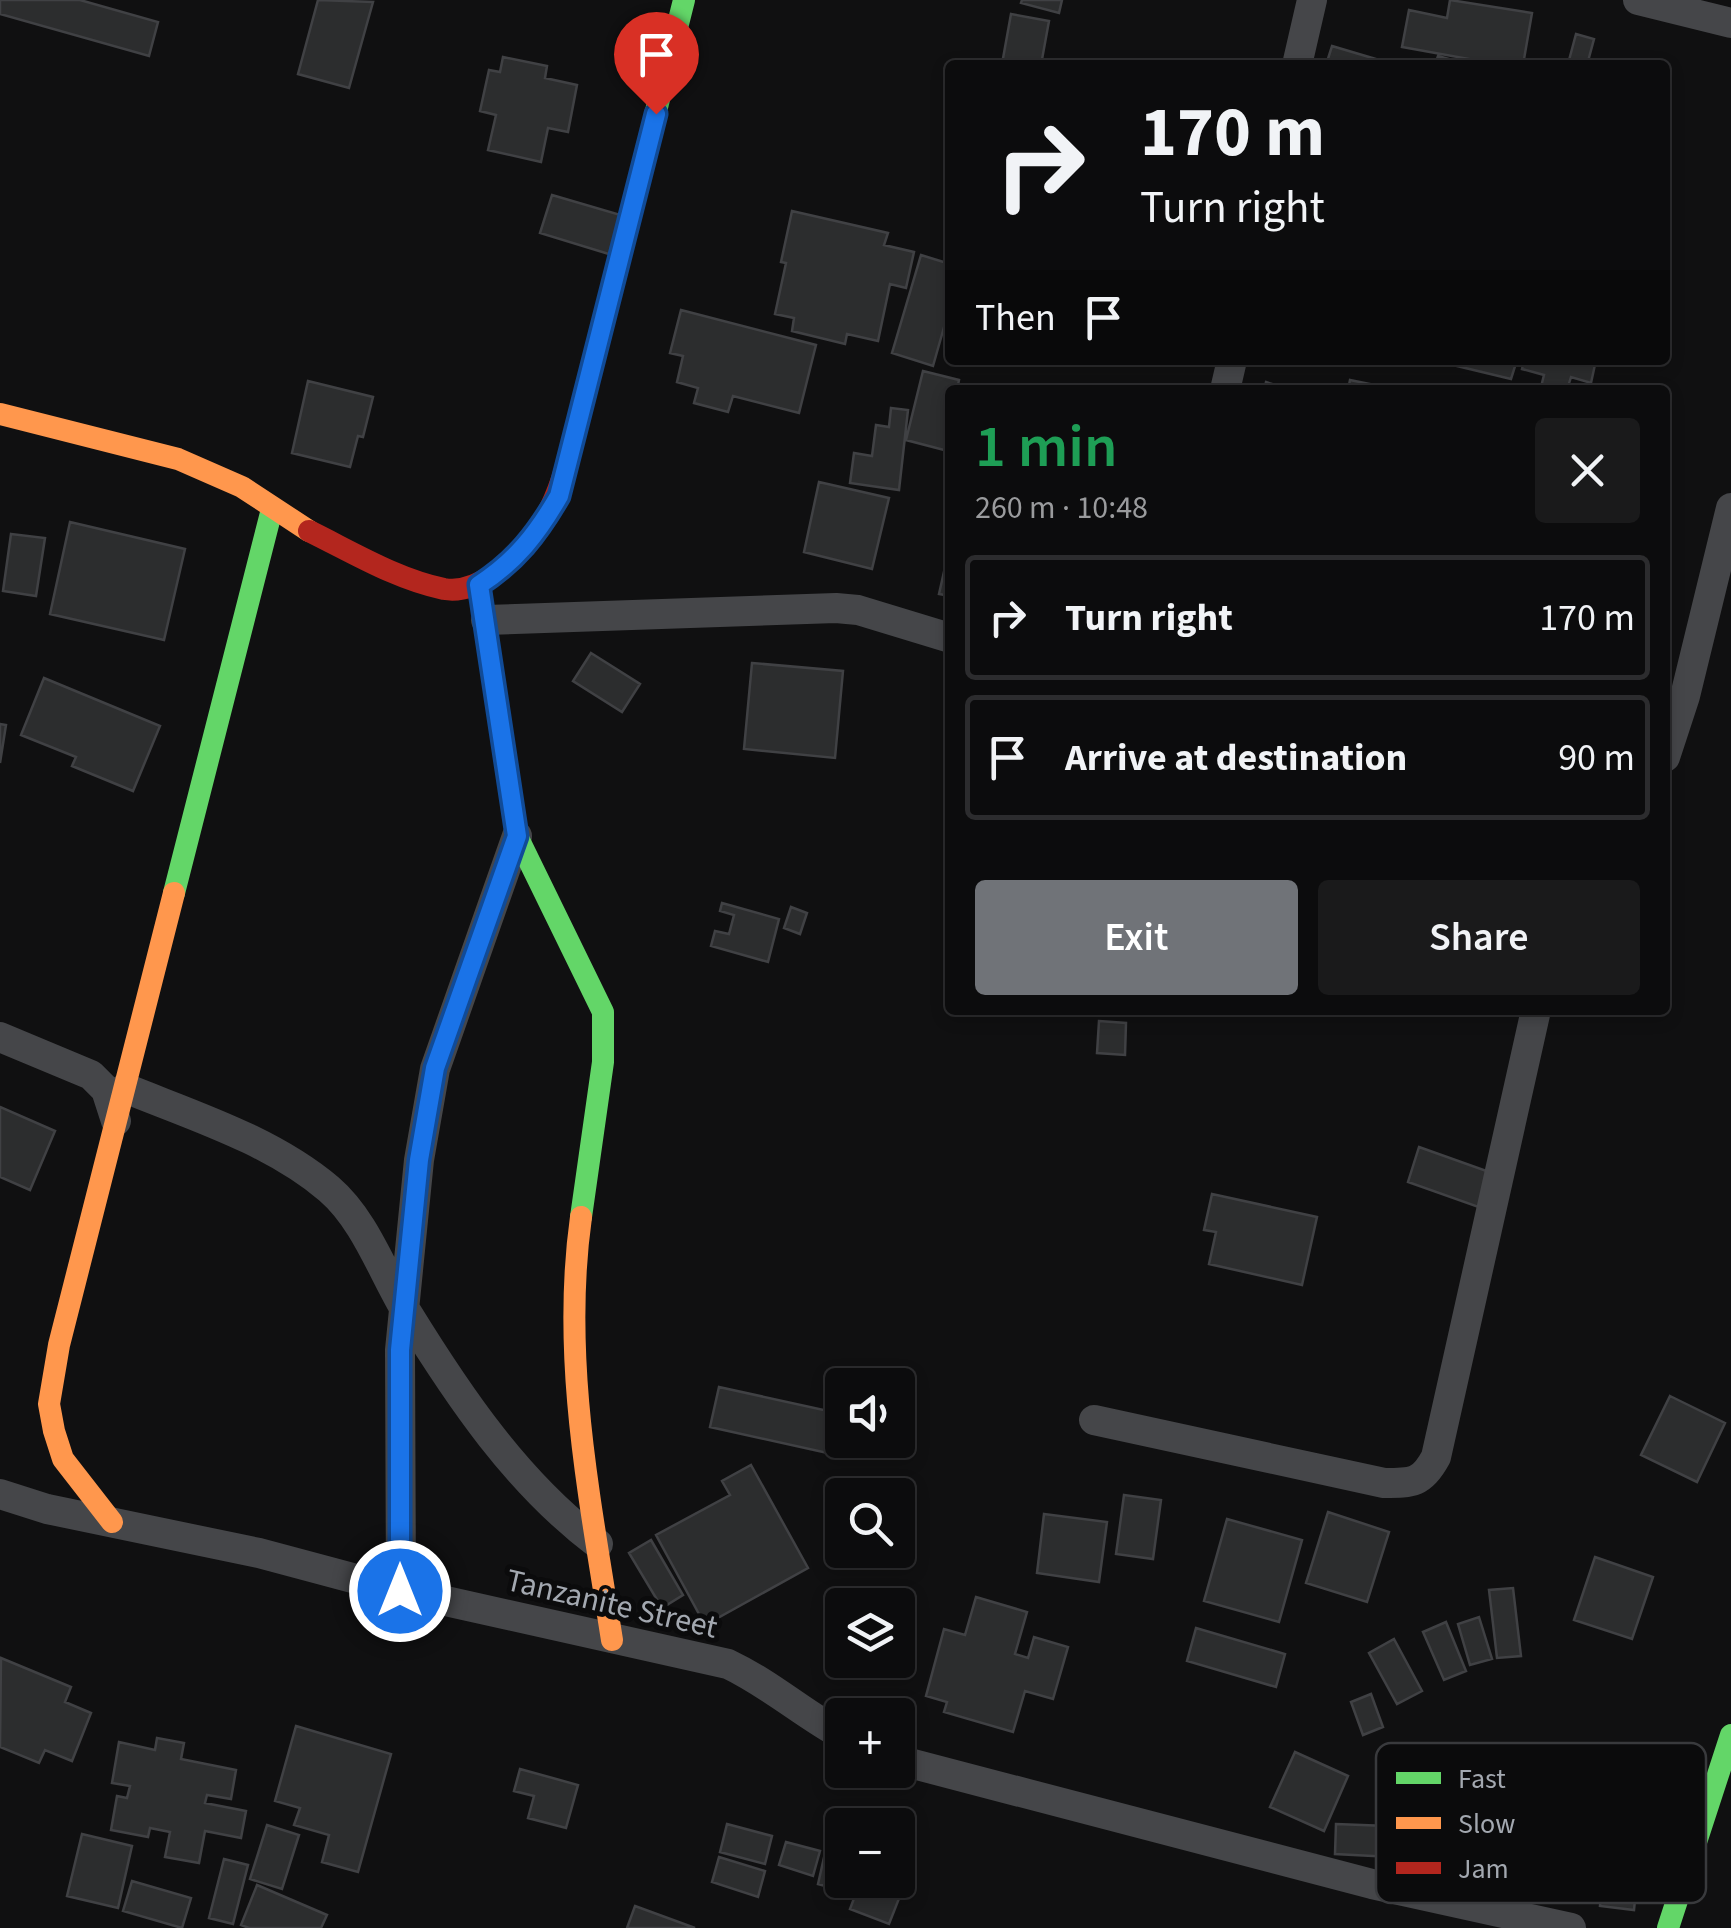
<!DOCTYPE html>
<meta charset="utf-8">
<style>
:root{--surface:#0c0c0d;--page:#1a1a1b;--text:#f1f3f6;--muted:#9a9b9d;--line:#2c2c2e;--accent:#707378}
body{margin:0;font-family:"Source Sans 3",sans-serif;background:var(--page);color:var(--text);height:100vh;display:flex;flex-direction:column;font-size:38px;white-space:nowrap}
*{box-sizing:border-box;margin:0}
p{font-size:32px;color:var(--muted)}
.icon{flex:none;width:55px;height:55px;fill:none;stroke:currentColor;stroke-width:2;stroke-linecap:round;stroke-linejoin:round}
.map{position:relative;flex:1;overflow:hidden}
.drawer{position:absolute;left:945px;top:385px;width:725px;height:630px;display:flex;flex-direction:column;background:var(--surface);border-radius:10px;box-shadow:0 5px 15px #0003,0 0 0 2px var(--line)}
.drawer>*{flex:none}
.hud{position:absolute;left:945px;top:60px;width:725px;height:305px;border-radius:10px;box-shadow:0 5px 15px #0003,0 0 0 2px var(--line);background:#0c0c0d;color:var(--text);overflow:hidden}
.tools{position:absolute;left:825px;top:1368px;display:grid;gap:20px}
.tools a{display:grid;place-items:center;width:90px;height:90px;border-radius:10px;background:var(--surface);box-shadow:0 5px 15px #0003,0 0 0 2px var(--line);font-size:50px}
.pin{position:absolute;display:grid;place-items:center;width:85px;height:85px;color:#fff;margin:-102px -42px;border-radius:50% 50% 50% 0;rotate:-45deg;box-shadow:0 0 10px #0007}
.pin .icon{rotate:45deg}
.me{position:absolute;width:110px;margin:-55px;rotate:0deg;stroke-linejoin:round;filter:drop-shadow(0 0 8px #0008)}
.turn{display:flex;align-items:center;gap:35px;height:210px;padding:0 30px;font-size:45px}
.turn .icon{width:130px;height:130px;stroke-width:2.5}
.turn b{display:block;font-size:70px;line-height:85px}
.then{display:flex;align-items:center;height:95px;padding:0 30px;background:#0003;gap:20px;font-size:38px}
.round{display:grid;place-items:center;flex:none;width:105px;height:105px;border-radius:10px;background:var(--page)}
.head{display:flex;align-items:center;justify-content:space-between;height:170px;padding:0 30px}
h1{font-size:60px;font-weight:600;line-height:75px;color:#1e9e55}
.button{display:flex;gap:20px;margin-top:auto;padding:20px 30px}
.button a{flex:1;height:115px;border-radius:10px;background:var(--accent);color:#fff;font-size:40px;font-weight:600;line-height:115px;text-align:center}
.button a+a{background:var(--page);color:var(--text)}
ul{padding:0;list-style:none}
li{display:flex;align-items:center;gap:30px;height:125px;margin:0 20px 15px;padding:0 10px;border:5px solid var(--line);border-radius:10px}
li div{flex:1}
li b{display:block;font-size:38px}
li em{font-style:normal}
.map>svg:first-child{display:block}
.building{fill:#2c2d2e;stroke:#404144;stroke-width:2.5}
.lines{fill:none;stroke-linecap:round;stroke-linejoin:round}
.street{stroke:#454649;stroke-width:30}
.fast{stroke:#63d668;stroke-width:22}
.slow{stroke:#ff974d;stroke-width:22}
.jam{stroke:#b3261e;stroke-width:22}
.route-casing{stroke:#114b97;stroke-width:25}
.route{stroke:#1a73e8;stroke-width:18}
.labels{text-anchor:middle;stroke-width:10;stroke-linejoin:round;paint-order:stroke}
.street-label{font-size:32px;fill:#a3a8b0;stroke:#0b0b0c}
.key{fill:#0b0b0c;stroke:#393a3d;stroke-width:2.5}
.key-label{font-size:28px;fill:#a3a8b0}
</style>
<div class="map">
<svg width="1731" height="1928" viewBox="0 0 1731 1928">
<rect width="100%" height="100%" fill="#101011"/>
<path class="building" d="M0,0H80L158,22L149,56L0,14Z
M318,0L373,2L349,88L298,74Z
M1022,0H1062L1059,13L1021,3Z
M1450,0L1532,13L1523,65H1502L1402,47L1409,10L1447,18Z
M1011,14L1049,21L1041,65L1002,64Z
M1576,34L1594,39L1587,65L1568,64Z
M1332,46L1396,65H1326Z
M1438,56L1470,65H1435Z
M503,57L547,66L545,78L577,85L568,132L548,128L541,162L488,150L496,115L480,111L489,70L500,72Z
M552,195L624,216L612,255L540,233Z
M792,211L888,233L884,245L914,252L906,288L890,284L878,341L847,334L845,344L792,331L794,318L775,314L786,263L781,262Z
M921,255L950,264V306L933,366L892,353Z
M681,310L816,345L799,413L733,396L728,412L694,403L698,388L677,382L683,356L670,353Z
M1458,360H1517L1511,379L1457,366Z
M1524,360H1596L1591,383L1571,377L1567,390L1541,387L1544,375L1522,369Z
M923,371L959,380L957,390H950V430L944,450L906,440Z
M1350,380L1399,390H1348Z
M308,381L373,397L363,437L358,436L350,467L292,453Z
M1266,382L1290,390H1264Z
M891,408L908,410L899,490L850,483L854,453L872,456L876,425L889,427Z
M819,482L889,498L872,569L804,552Z
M70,522L185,549L164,640L50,614Z
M11,534L45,538L36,596L3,591Z
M950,545V596L939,594Z
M591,653L640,684L622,712L573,681Z
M752,663L843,671L835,758L744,749Z
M44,678L160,726L133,791L72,766L76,757L21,735Z
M0,724L6,725L0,763Z
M722,903L779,919L768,962L711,946L715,931L729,934L734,915L720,911Z
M791,907L807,913L800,934L784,928Z
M1099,1021L1126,1023L1125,1055L1097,1053Z
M0,1107L55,1131L30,1190L0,1177Z
M1419,1147L1495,1174L1484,1209L1408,1182Z
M1212,1194L1317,1217L1302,1285L1209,1264L1216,1232L1204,1230Z
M719,1387L842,1414L844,1440L841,1456L710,1427Z
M1670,1396L1725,1423L1697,1482L1641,1455Z
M751,1465L808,1568L705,1625L656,1535L730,1495L722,1481Z
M1124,1495L1161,1500L1153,1559L1116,1554Z
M1328,1512L1389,1532L1367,1602L1306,1583Z
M1044,1514L1107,1522L1099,1582L1037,1573Z
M1227,1519L1302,1540L1279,1622L1204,1601Z
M651,1540L683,1595L662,1608L629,1553Z
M1595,1557L1653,1577L1632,1639L1574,1620Z
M1513,1588L1521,1656L1497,1658L1489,1590Z
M976,1597L1027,1612L1015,1654L1028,1658L1034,1637L1068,1647L1053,1699L1025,1691L1013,1732L944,1712L947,1702L926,1696L944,1629L965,1635Z
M1479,1617L1492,1659L1470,1665L1458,1624Z
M1446,1622L1466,1671L1444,1680L1423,1632Z
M1196,1628L1285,1654L1276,1687L1187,1661Z
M1394,1639L1422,1691L1397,1704L1369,1653Z
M1,1658L71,1687L65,1702L91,1713L72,1761L45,1750L39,1763L0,1747Z
M1371,1694L1383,1727L1363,1735L1351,1702Z
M841,1699L877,1715H842V1733L829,1727Z
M296,1726L391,1754L358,1872L322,1862L329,1835L294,1825L300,1808L275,1801Z
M157,1738L184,1743L181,1759L236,1770L231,1799L207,1795L205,1803L246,1811L241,1838L205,1831L199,1863L165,1857L170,1832L150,1828L148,1837L111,1830L117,1796L127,1798L130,1786L112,1783L119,1742L155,1750Z
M1295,1752L1348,1776L1324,1831L1270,1807Z
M520,1769L578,1785L566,1828L528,1818L534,1796L514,1791Z
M727,1824L772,1836L765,1864L720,1852Z
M1336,1824L1413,1827L1411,1858L1335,1854Z
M267,1825L299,1835L282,1889L250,1879Z
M82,1834L132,1846L118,1908L67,1896Z
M786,1842L820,1851L813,1876L779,1865Z
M825,1853L842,1857V1880H851L848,1892L818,1884Z
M719,1857L765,1871L758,1897L712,1882Z
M224,1859L248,1865L233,1924L209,1918Z
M861,1880L900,1896L889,1924L850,1909Z
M132,1881L191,1898L182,1928L123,1911Z
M257,1885L327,1915L321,1928H249L241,1925Z
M1602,1885L1636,1889L1634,1910L1600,1906Z
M635,1906L695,1928H627Z"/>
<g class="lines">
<path class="street" d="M1638,0L1731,23
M1297,65L1312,0
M1225,390L1232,360
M486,620L836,608L858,610L950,638
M1665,757L1685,696L1731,508
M0,1037L91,1075L106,1090L116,1121
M125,1088C194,1116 271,1140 329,1189C365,1220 382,1271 406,1311C459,1397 517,1483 598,1544
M1094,1420L1384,1483C1413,1483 1422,1483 1436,1457L1536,1010
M0,1494L47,1509L259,1553L401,1591L728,1664C770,1684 802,1713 842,1735
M401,1591L400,1350L419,1160L435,1069L517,836
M898,1760L1372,1884L1571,1928"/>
<path class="fast" d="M581,409L684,0
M479,585L517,836L603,1012V1062L581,1217
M174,893L272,509
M1668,1928L1731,1735"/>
<path class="slow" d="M0,414L178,459L242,487L309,531
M581,1217C561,1359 590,1499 612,1640
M112,1522L63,1459L54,1431L49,1404L59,1345L174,893"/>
<path class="jam" d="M309,531C352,552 396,579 444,589C462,592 480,584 494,574C555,529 563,479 581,409"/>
</g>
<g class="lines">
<defs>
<path id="route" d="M400,1591V1350L419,1160L435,1068L517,836L479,585C516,561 537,534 559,496L656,114"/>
</defs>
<use href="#route" class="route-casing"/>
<use href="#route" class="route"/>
</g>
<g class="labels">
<g class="street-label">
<text transform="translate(612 1603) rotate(13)" y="11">Tanzanite Street</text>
</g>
</g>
<rect x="1376" y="1743" width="330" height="160" rx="15" class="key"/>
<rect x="1396" y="1772" width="45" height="12" fill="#63d668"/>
<rect x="1396" y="1817" width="45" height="12" fill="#ff974d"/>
<rect x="1396" y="1862" width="45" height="12" fill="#b3261e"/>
<g class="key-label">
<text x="1458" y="1788">Fast</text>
<text x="1458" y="1833">Slow</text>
<text x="1458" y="1878">Jam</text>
</g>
</svg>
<div class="tools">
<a><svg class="icon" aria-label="sound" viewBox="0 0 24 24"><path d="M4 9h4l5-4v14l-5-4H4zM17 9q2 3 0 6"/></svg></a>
<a><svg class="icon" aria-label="search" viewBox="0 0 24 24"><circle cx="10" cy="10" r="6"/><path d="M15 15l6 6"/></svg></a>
<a><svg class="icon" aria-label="layers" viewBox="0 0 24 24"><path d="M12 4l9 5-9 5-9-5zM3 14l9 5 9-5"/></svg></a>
<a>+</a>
<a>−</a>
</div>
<div class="pin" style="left:656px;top:114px;background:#d93025"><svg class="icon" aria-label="arrive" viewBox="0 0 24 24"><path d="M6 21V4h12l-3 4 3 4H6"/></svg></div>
<svg class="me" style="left:400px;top:1591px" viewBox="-20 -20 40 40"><circle r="17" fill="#1a73e8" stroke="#fff" stroke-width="3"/><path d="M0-11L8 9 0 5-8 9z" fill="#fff"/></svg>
<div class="hud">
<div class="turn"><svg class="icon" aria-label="right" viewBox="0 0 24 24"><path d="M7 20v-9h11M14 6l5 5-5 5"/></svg><div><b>170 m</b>Turn right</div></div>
<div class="then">Then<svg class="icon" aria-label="arrive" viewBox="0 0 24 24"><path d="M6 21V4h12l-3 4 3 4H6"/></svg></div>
</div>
<section class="drawer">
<div class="head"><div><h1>1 min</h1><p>260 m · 10:48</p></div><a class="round"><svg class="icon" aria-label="close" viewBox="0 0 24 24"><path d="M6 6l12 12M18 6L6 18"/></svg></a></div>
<ul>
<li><svg class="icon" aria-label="right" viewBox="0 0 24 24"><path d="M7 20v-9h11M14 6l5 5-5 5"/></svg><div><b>Turn right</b></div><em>170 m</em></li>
<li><svg class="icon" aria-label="arrive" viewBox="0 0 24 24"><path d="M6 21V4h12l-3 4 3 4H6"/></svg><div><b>Arrive at destination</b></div><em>90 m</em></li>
</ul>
<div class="button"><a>Exit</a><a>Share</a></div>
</section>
</div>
